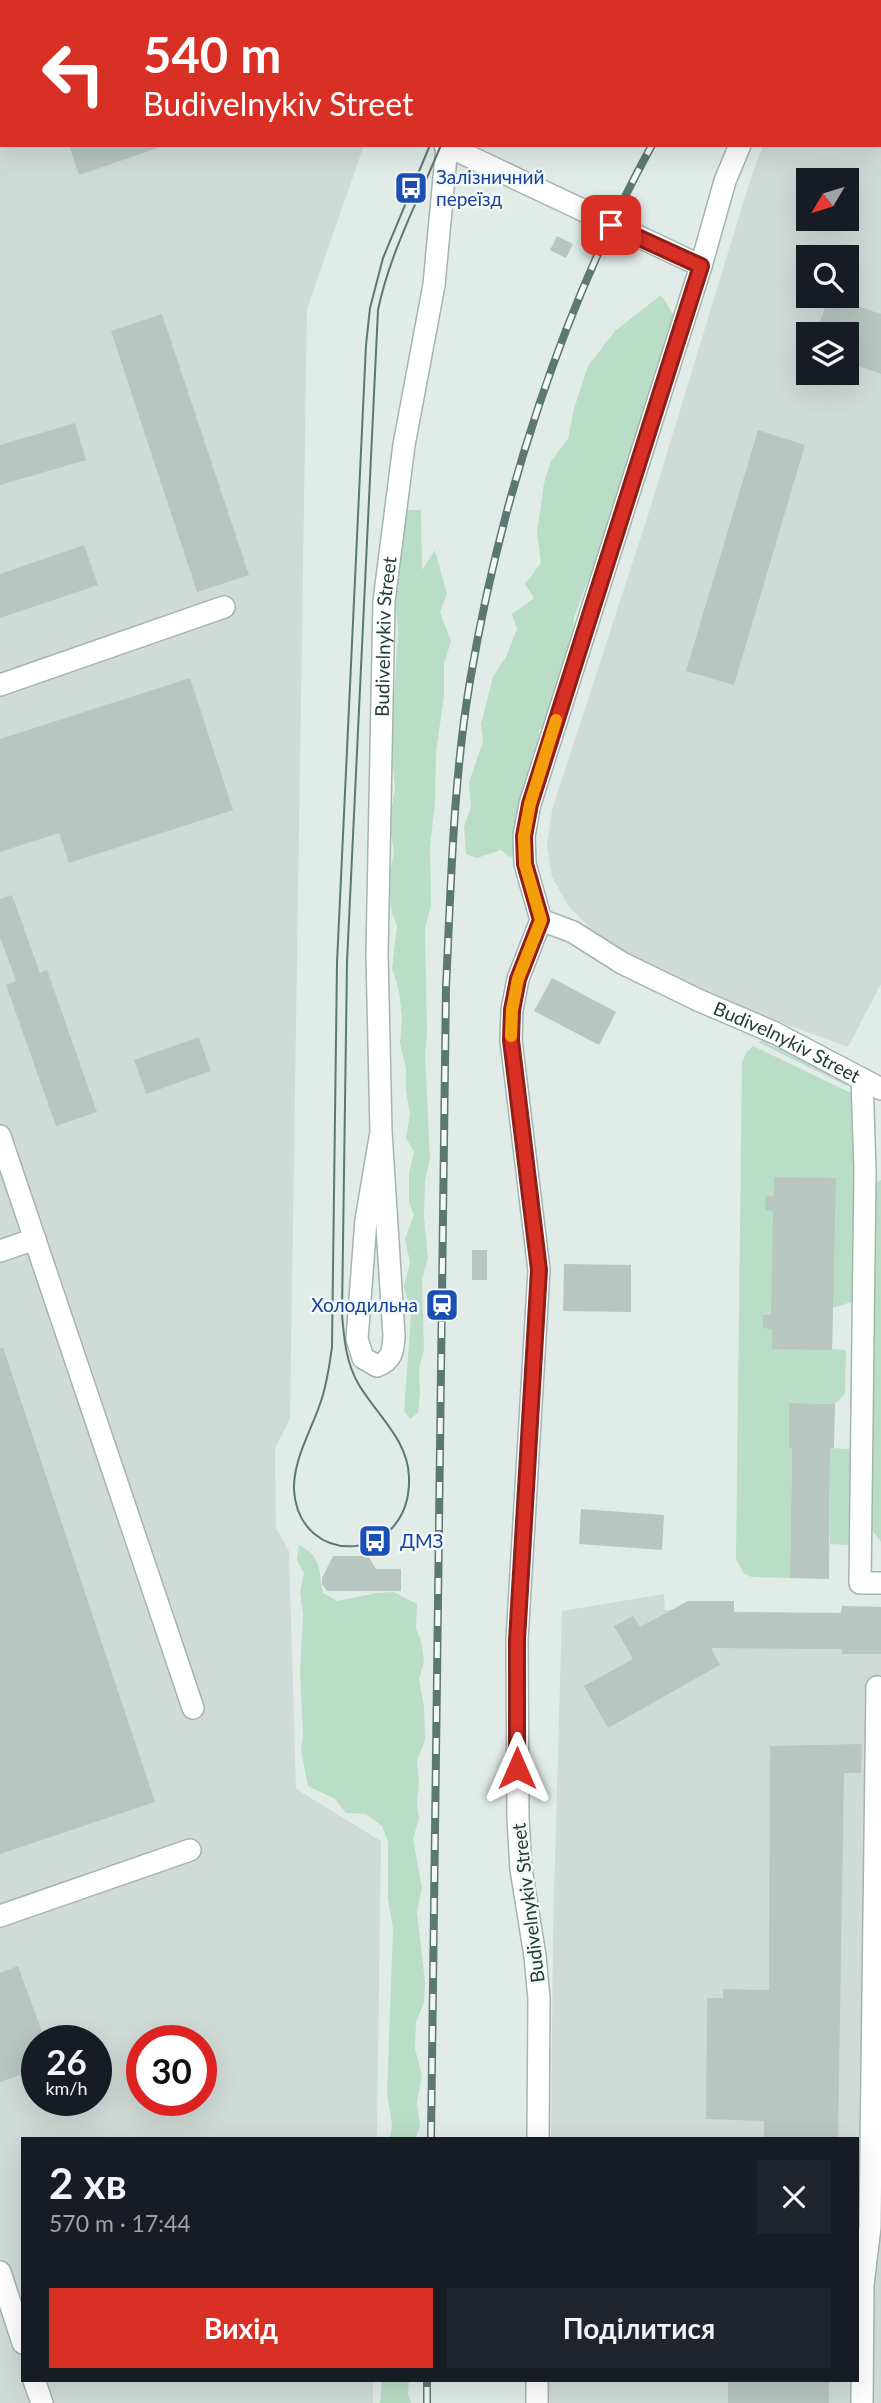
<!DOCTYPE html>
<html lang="uk">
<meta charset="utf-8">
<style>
:root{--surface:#171b24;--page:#20242c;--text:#f1f3f6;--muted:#9ea1a6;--accent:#d93025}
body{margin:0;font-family:Lato,sans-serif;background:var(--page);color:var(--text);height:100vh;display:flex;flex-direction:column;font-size:26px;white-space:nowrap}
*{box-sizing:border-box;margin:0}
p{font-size:23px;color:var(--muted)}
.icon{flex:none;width:38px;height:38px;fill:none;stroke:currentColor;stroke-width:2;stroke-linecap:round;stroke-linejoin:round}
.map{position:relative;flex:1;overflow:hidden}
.panel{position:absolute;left:21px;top:2137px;width:838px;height:245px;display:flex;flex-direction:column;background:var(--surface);border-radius:0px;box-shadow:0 7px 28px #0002}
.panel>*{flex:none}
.top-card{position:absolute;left:0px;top:0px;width:882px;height:147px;box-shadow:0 7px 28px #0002;background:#d93025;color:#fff;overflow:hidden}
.needle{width:46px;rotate:232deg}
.buttons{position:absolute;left:796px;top:168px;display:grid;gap:14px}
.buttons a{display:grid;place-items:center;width:63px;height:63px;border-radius:0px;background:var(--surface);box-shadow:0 7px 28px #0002;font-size:35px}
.speed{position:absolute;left:21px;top:2025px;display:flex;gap:14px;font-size:35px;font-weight:700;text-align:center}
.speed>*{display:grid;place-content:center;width:91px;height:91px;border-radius:50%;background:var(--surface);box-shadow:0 7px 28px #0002;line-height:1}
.speed small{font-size:18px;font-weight:400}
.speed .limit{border:10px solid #d22;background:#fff;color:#111}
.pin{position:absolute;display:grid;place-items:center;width:60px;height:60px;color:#fff;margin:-30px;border-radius:14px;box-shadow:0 4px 10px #0006}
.me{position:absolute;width:77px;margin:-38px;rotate:0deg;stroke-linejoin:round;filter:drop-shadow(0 0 5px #0008)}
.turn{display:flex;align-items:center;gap:24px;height:147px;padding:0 28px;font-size:32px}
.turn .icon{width:91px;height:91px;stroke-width:2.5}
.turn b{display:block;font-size:49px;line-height:60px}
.round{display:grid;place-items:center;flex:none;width:74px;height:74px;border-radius:0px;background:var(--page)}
.summary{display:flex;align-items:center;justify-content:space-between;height:119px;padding:0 28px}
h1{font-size:42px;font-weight:700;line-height:52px}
.primary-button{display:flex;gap:14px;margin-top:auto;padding:14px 28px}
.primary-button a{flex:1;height:80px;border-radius:0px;background:var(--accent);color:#fff;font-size:28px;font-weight:700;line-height:80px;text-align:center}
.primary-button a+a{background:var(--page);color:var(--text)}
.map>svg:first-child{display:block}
.built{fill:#d0dbd7;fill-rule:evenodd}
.green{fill:#baddc7}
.building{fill:#b7c6c1}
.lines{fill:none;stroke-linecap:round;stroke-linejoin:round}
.minor-casing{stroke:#a4b4b0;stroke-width:24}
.minor{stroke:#fff;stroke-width:21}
.tram{stroke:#5c7873;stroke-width:2}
.rail-casing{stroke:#5c7873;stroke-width:8}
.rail{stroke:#f2f8f6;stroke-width:5;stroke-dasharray:16;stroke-linecap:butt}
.route-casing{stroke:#8d1f18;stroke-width:18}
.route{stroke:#d93025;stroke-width:12}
.slow{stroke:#f59e0b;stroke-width:12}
.labels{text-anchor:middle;stroke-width:5;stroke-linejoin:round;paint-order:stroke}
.transit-label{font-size:19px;fill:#164399;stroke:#f2f8f6;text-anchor:start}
.street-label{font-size:19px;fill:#223c38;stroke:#f2f8f6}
</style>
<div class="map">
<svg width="881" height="2403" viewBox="0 0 881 2403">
<rect width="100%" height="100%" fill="#e1ece8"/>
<path class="built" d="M0,0H414V2H2V145H364L307,309L290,1419L275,1448L276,1528L289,1551L296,1789L381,1841L377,2138H23V2380H373V2403H0ZM37,2040H96V2100H37ZM142,2040H201V2100H142Z
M841,0H881V984L848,1047L692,990L620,952L590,928L568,906L552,877L547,846L552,810L649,512L748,187L763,145H880V2H839ZM808,180H847V219H808ZM808,257H847V296H808ZM808,334H847V373H808Z
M664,1594L665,1610L841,1614L842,1606L881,1607V2403H549V2380H858V2138H551L553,1931L562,1611Z"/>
<path class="green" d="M661,295L676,319L645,428L634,440L636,453L609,519L598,564L590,575L574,618L572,649L546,724L539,730L537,753L516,855L509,857L501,850L477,858L466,854L464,827L471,806L469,782L483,742L481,724L493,677L507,655L517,629L512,614L534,598L525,584L541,563L537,533L544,483L551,461L568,439L574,409L588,366L615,331Z
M407,510H421L422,570L435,550L447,594L440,612L451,641L444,664V697L436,751L435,803L430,846L431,906L425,928L427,1034L425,1054L430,1158L425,1181L424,1217L428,1259L422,1279L424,1349L419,1369L420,1393L418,1413L410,1419L404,1411L411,1316L404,1287L410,1262L405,1239L414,1215L409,1203V1174L414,1152L406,1138L410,1114L406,1091V1068L400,1043L402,1018L399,991L392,968L397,926L391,909L388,880L394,853L389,822L395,789L390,731L394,700L398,633L395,599L399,556Z
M762,1041L836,1076L848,1084L847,1086L758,1042Z
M753,1046L855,1095L854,1301L833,1308L832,1349L846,1350L845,1394L835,1404L789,1403V1447L792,1448L790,1578L752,1577L744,1574L736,1559L742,1063L746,1053Z
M881,1180V1542L874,1533L870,1524L875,1183Z
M830,1448L852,1449L851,1545L830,1544Z
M299,1545C323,1558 318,1569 323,1593L337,1601L377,1593L394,1592L417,1604L416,1629L421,1640L424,1662L419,1679L424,1707L425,1740L417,1761L419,1782L417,1803L419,1819L413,1838L422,1888L417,1912L425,1982L424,2003L416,2022L415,2049L422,2075L417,2102L420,2125L416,2138H390L392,2125L387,2094L393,1929L388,1899V1842L382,1826L366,1814L346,1813L335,1799L308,1786L301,1750L303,1734L300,1673L303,1615L300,1592L304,1573L297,1560Z
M382,2380H409L408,2394L411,2403H380Z"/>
<path class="building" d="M69,145H157L158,148L79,175Z
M557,236L573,244L566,258L550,250Z
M829,296L881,314V374L847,362V334H816Z
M162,314L249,575L197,592L111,331Z
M75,423L86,460L0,485V445Z
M758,430L805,445L734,685L686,671Z
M84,545L98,585L0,618V574Z
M190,678L233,810L69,863L59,833L0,852V739Z
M12,895L40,973L47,970L97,1112L56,1126L6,985L16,981L0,937V899Z
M552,978L616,1012L599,1045L534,1011Z
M199,1037L211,1071L146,1094L134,1060Z
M774,1177L836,1178L832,1350L772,1349V1329L763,1328V1315H771L773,1211L765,1210L766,1196H774Z
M472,1250H487V1280H472Z
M564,1264L631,1265V1312L563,1311Z
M3,1347L155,1802L0,1854V1348Z
M789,1403L835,1404L834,1448H830L829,1579L790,1578L792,1448H789Z
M581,1509L664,1515L662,1550L579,1544Z
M333,1556H368L376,1569H401V1591H327L322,1584V1578Z
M688,1601H734V1612L841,1613L842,1606L881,1607V1654H842V1649L711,1648L720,1665L608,1728L584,1686L633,1659L614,1626L633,1616L640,1627Z
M862,1744L861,1773H844L838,2138H764V2121L706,2119L707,1998H723V1989L769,1990L770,1746Z
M18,1966L45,2040H37V2069L0,2082V1973Z
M728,2380H829V2403H728Z"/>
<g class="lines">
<defs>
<g id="minor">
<path d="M482,2L483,0"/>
<path d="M814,2L816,0"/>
<path d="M445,145L701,266"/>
<path d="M0,685L224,607"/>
<path id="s1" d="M541,920L573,932L622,963L698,1000L775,1033L881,1089"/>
<path d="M862,1079L865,1170L860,1583H881"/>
<path id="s2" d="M381,1132L394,1336C393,1352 392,1360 377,1366L363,1358L357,1339L366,1220L381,1132L377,954L384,601L404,445L434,285L447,146"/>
<path d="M0,1136L193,1708"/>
<path d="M0,1251L35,1239"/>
<path d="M0,1916L190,1850"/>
<path d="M538,2138L539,1999L535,1956L521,1869L518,1819L517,1640L539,1270L511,1040L512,1010L518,979L541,920L525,864L524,836L530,804L701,266L725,181L740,145"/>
<path d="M0,2272L23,2343"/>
<path d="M34,2380L42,2403"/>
<path d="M537,2403V2380"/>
<path d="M862,2403L863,2285L870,2227L877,1687L881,1688"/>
</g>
</defs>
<use href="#minor" class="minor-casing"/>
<use href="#minor" class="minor"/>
<path class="tram" d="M504,2L505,0
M516,2L517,0
M430,145L383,258L370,308L366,345L337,963L332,1347C329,1367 327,1385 320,1404C311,1431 293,1460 294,1490C299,1570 412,1564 409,1477C408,1440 377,1415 359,1385C346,1363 344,1339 342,1314L347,962L378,310C390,252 419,199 441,145"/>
<defs>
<path id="rail" d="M737,2L738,0
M431,2138L446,987C451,885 453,782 470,681C501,497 562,309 652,145
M427,2403V2380"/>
</defs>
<use href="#rail" class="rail-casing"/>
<use href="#rail" class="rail"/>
</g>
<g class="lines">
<defs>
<path id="route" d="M517,1768V1640L539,1270L511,1040L512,1010L518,979L541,920L525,864L524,836L530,804L701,266L611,225"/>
</defs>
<use href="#route" class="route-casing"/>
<use href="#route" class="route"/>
<path class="slow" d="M511,1036L512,1010L518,979L541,920L525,864L524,836L530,804L556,720"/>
</g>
<defs>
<symbol id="bus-square" viewBox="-11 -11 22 22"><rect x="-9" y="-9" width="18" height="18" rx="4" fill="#1a4fb4" stroke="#f2f8f6"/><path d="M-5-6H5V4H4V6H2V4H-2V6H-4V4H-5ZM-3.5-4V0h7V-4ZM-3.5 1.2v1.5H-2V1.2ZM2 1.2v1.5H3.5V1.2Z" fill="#fff"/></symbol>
<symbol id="station-square" viewBox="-11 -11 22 22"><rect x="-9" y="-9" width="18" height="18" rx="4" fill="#1a4fb4" stroke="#f2f8f6"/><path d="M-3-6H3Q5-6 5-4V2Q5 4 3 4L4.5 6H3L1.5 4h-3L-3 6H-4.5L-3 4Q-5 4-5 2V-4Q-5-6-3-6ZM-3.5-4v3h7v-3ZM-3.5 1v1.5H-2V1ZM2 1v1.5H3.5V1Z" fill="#fff"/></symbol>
</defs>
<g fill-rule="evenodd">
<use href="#bus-square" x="392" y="169" width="38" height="38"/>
<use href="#station-square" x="423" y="1286" width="38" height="38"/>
<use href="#bus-square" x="356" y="1522" width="38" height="38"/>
</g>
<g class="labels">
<g class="transit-label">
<text x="436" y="184">Залізничний<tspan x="436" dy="22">переїзд</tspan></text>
<text x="418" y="1312" text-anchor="end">Холодильна</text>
<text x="400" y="1548">ДМЗ</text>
</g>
<g class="street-label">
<text dy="7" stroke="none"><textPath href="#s2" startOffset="982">Budivelnykiv Street</textPath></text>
<text dy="7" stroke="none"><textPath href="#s1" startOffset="275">Budivelnykiv Street</textPath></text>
<text transform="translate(528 1903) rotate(-97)" y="7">Budivelnykiv Street</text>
</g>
</g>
</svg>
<div class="buttons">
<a><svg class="needle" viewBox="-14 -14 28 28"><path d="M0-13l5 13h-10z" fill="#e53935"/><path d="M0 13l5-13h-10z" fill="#9ea1a6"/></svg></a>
<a><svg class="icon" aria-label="search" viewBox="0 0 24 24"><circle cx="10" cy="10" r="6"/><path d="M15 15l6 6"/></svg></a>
<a><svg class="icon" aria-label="layers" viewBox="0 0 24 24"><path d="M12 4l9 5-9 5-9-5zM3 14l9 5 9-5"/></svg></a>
</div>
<div class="speed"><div>26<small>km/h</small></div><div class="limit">30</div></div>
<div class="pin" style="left:611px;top:225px;background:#d93025"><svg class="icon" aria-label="arrive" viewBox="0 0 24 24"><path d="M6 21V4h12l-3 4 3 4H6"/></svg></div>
<svg class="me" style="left:517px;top:1768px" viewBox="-20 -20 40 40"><path d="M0-17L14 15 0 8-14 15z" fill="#d93025" stroke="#fff" stroke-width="4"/></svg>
<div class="top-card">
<div class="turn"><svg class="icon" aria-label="left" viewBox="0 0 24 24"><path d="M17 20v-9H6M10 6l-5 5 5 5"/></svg><div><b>540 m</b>Budivelnykiv Street</div></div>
</div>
<section class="panel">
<div class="summary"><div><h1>2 хв</h1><p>570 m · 17:44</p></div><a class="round"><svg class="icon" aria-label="close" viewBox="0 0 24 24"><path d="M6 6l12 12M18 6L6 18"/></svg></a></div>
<div class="primary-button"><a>Вихід</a><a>Поділитися</a></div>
</section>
</div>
